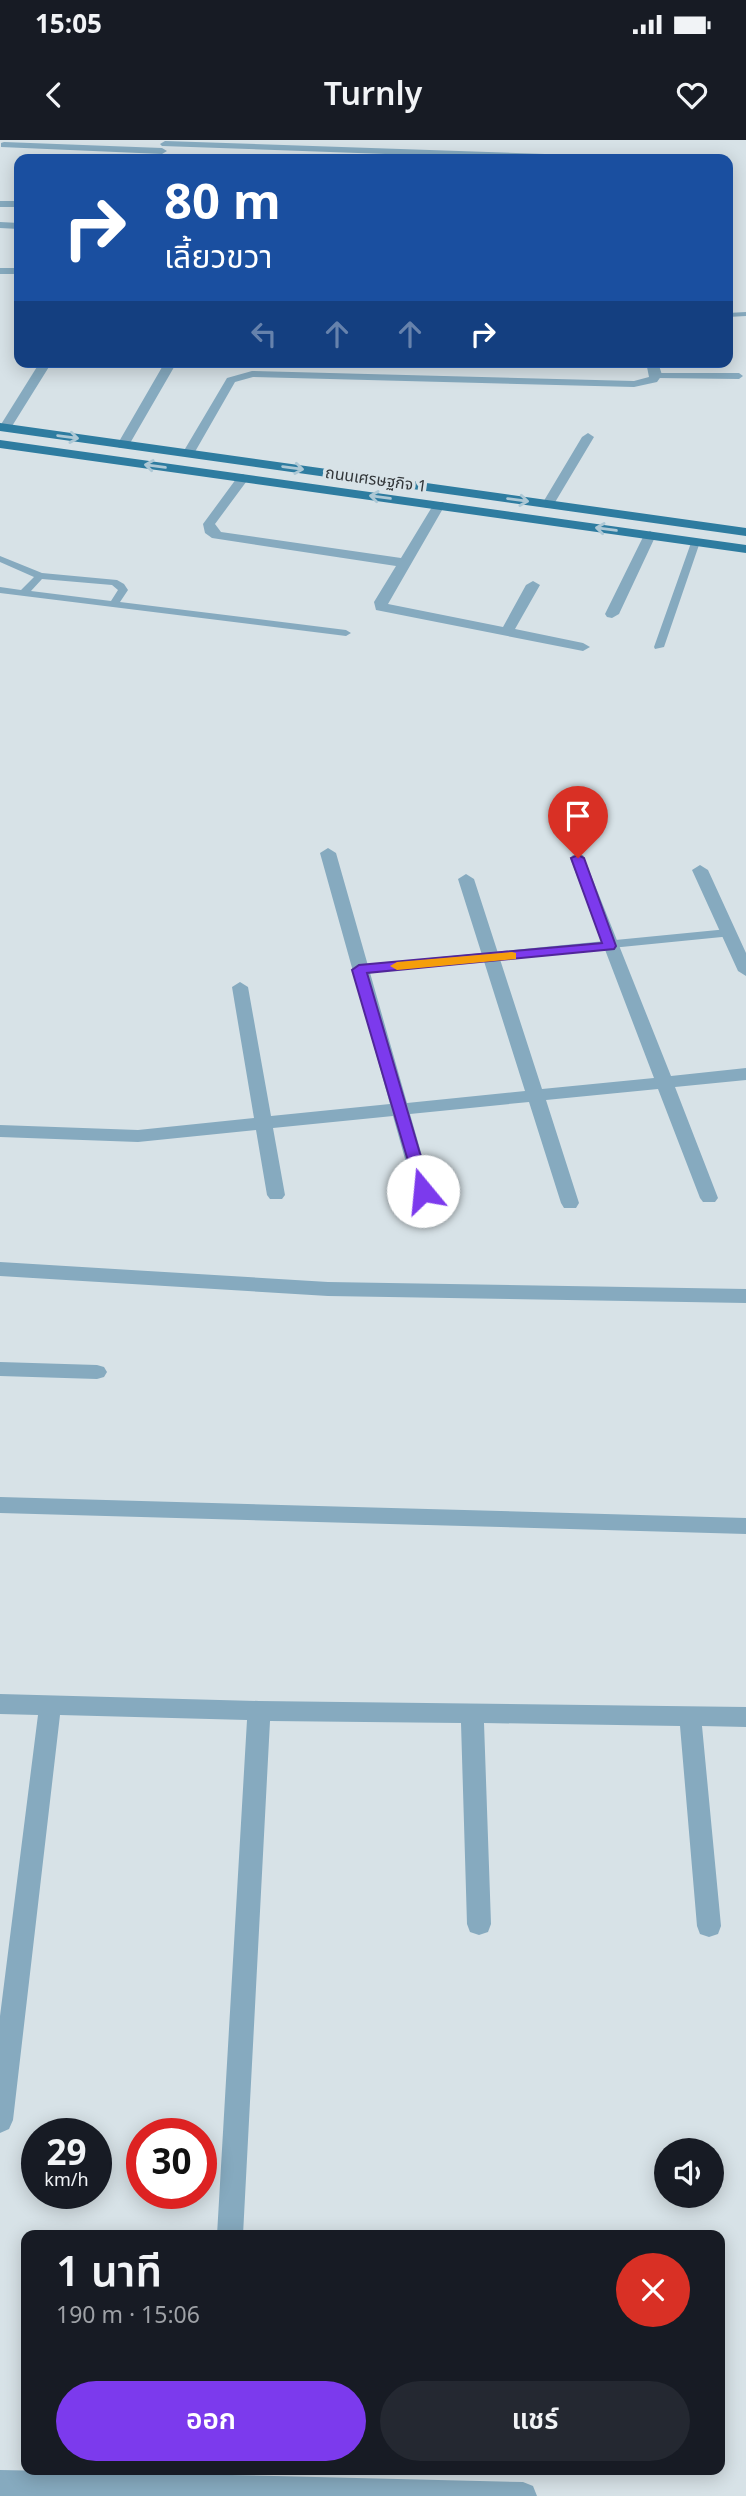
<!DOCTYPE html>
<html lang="th">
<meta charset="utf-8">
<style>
:root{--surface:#171b24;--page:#242831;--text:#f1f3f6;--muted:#9ea1a6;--accent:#7c3aed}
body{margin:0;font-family:Georgia,"Noto Sans Thai",serif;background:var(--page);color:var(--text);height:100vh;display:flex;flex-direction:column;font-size:26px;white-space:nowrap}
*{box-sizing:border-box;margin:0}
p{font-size:23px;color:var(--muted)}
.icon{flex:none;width:38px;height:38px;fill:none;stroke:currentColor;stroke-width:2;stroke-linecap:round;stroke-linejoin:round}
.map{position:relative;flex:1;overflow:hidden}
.sheet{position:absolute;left:21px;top:2090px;width:704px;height:245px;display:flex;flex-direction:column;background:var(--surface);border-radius:14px;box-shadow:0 4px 18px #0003}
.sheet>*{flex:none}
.guide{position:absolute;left:14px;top:14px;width:719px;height:214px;border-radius:14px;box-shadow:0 4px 18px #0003;background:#1a4fa0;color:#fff;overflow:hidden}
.fabs{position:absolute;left:654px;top:1998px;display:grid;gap:14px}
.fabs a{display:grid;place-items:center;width:70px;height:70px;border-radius:50%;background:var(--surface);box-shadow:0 4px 18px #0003;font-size:35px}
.speed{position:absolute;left:21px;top:1978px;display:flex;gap:14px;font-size:35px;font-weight:700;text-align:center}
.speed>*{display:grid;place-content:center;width:91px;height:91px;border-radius:50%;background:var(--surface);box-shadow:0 4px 18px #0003;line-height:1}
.speed small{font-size:18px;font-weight:400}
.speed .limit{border:10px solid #d22;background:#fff;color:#111}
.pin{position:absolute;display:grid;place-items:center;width:60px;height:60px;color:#fff;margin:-72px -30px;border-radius:50% 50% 50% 0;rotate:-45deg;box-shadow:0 0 7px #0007}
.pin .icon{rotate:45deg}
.me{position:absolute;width:77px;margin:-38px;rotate:343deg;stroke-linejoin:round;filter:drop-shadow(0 0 5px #0008)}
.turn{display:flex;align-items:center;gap:24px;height:147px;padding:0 35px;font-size:32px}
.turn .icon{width:91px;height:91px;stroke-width:2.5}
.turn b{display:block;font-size:49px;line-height:60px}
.lanes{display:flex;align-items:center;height:66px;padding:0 35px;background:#0003;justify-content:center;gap:35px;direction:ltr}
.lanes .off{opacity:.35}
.round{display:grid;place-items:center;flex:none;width:74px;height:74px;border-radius:37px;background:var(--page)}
.overview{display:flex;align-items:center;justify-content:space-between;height:119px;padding:0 35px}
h1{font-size:42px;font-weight:600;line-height:52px}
.button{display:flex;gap:14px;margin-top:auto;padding:14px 35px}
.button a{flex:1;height:80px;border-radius:42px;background:var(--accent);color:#fff;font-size:28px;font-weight:600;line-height:80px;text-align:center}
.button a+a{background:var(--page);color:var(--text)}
.status{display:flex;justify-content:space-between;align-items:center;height:49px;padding:0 35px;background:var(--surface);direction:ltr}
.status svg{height:19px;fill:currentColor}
header{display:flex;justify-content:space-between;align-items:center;height:91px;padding:0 35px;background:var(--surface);font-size:32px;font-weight:600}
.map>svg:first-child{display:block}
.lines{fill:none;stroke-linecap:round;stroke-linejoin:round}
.service{fill:#86aabf;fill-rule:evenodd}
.minor{fill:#86aabf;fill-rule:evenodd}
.primary{fill:#2e7ca0;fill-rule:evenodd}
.oneway{stroke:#adc8d5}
.route{fill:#7c3aed;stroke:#51269a;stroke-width:2}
.slow{fill:#f59e0b}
.labels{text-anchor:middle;stroke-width:7;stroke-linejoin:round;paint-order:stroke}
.far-street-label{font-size:16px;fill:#323639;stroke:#d7e2e7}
</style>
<div class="status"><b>15:05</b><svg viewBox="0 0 49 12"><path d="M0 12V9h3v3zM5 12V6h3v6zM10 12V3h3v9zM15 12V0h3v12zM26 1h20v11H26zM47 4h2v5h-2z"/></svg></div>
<header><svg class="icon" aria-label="back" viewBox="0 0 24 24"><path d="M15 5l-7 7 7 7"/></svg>Turnly<svg class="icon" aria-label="heart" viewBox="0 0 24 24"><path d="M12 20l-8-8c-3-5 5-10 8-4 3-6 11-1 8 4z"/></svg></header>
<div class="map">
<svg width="746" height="2356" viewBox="0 0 746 2356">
<rect width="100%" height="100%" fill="#d7e2e7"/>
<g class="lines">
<path class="service" d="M746,172V176L728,177V173Z
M653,233H739L743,236L739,239L656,238L653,237Z
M692,400L700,402L664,507L655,509L654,507Z
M0,416L42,433L117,440L124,444L128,450L120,462L346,490L351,493L346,496L0,453V447L21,450L34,437L0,422ZM42,439L112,445L118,450L111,461L31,451Z
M728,789L734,793L732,796L359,833L353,829L359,825Z"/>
<path class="minor" d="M165,1L574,15L579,18L525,19L162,6L160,4Z
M4,2L162,8L167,11L162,14L1,7V3Z
M0,61H19V67H0Z
M0,82L19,83V89L0,88Z
M0,128H19V134H0Z
M40,222H52L9,291H1L0,286Z
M165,222H177L129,305L119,308L117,305Z
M646,222H658L662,235L657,242L634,247L253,237L235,242L192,317L182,314L227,238L252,231L634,241L649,237Z
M588,293L594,297L554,364L548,368L544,367L542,364L582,297Z
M243,334L249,338L215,384L221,392L401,418L435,362H443L445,365L388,464L503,487L526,445L533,441L540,445L515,489L583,503L590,507L583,511L376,470L374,462L396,426L212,398L205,393L203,384L239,335Z
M650,391L656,395L619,474L612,478L607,477L605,474L644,395Z
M328,708L336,713L407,963L525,951L458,739L466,734L474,739L542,949L654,938L570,718L573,715H583L671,936L746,928V940L675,947L718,1058L715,1062H703L700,1058L658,949L546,960L579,1063L576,1068H564L561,1063L529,962L410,974L432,1051L429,1055H417L414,1051L393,976L273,988L285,1055L282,1059H270L267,1055L256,990L138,1002L0,997V985L138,990L254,978L232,847L240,842L248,847L271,976L390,964L320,713Z
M700,725L708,730L746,813V836L738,831L692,730Z
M0,1122L328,1142L746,1149V1163L328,1156L0,1136Z
M0,1222L97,1225L104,1227L107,1232L104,1237L97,1239L0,1236Z
M0,1357L746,1378V1394L0,1373Z
M0,1554L259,1561L746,1567V1587L702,1586L721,1786L718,1794L709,1797L700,1794L697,1786L680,1586L484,1583L491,1784L488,1792L479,1795L470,1792L467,1784L461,1583L270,1581L243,2095H217L247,1580L60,1575L13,1980L9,1989L0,1993V1876L38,1575L0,1574Z
M203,2329H231V2335L523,2342L533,2346L537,2356H0V2330L202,2334Z"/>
<path class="primary" d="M0,283L746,388V396L0,291Z
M0,300L746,405V413L0,308Z"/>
</g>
<defs><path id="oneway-shaft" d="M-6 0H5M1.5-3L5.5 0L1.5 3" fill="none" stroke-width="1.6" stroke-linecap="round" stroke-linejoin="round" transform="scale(1.75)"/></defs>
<g class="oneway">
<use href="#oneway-shaft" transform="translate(68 297) rotate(8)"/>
<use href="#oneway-shaft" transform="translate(155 326) rotate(-172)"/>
<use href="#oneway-shaft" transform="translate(293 328) rotate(8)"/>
<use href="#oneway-shaft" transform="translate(380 357) rotate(-172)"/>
<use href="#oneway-shaft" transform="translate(518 360) rotate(8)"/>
<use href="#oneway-shaft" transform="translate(606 389) rotate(-172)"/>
</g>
<path class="route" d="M578,715L584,718L616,806L614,809L367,833L431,1051L423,1056L418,1055L352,830L359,825L602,803L571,718Z"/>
<path class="slow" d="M512,812L516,813V819L397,830L390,826L397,822Z"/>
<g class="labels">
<g class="far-street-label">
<text transform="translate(376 339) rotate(8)" y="6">ถนนเศรษฐกิจ 1</text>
</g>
</g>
</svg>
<div class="fabs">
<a><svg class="icon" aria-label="sound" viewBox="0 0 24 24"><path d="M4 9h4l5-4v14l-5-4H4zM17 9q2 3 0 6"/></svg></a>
</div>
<div class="speed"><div>29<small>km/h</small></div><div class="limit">30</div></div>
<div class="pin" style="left:578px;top:718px;background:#d93025"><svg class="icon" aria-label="arrive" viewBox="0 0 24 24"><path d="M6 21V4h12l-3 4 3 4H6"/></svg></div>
<svg class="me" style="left:423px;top:1051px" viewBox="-20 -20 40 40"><circle r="19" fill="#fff"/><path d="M0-13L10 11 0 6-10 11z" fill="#7c3aed"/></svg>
<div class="guide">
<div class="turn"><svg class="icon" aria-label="right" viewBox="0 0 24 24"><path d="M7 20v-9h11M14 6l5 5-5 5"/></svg><div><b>80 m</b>เลี้ยวขวา</div></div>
<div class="lanes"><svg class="icon off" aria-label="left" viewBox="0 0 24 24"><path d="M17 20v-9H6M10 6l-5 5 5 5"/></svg><svg class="icon off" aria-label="ahead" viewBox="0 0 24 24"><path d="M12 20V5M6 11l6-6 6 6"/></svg><svg class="icon off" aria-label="ahead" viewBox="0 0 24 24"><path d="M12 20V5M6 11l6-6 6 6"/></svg><svg class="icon" aria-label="right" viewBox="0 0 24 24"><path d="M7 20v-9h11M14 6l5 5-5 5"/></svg></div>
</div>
<section class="sheet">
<div class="overview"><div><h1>1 นาที</h1><p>190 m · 15:06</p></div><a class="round" style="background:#d93025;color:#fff"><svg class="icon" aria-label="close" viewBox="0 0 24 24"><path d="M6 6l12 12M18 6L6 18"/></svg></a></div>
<div class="button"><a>ออก</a><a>แชร์</a></div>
</section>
</div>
